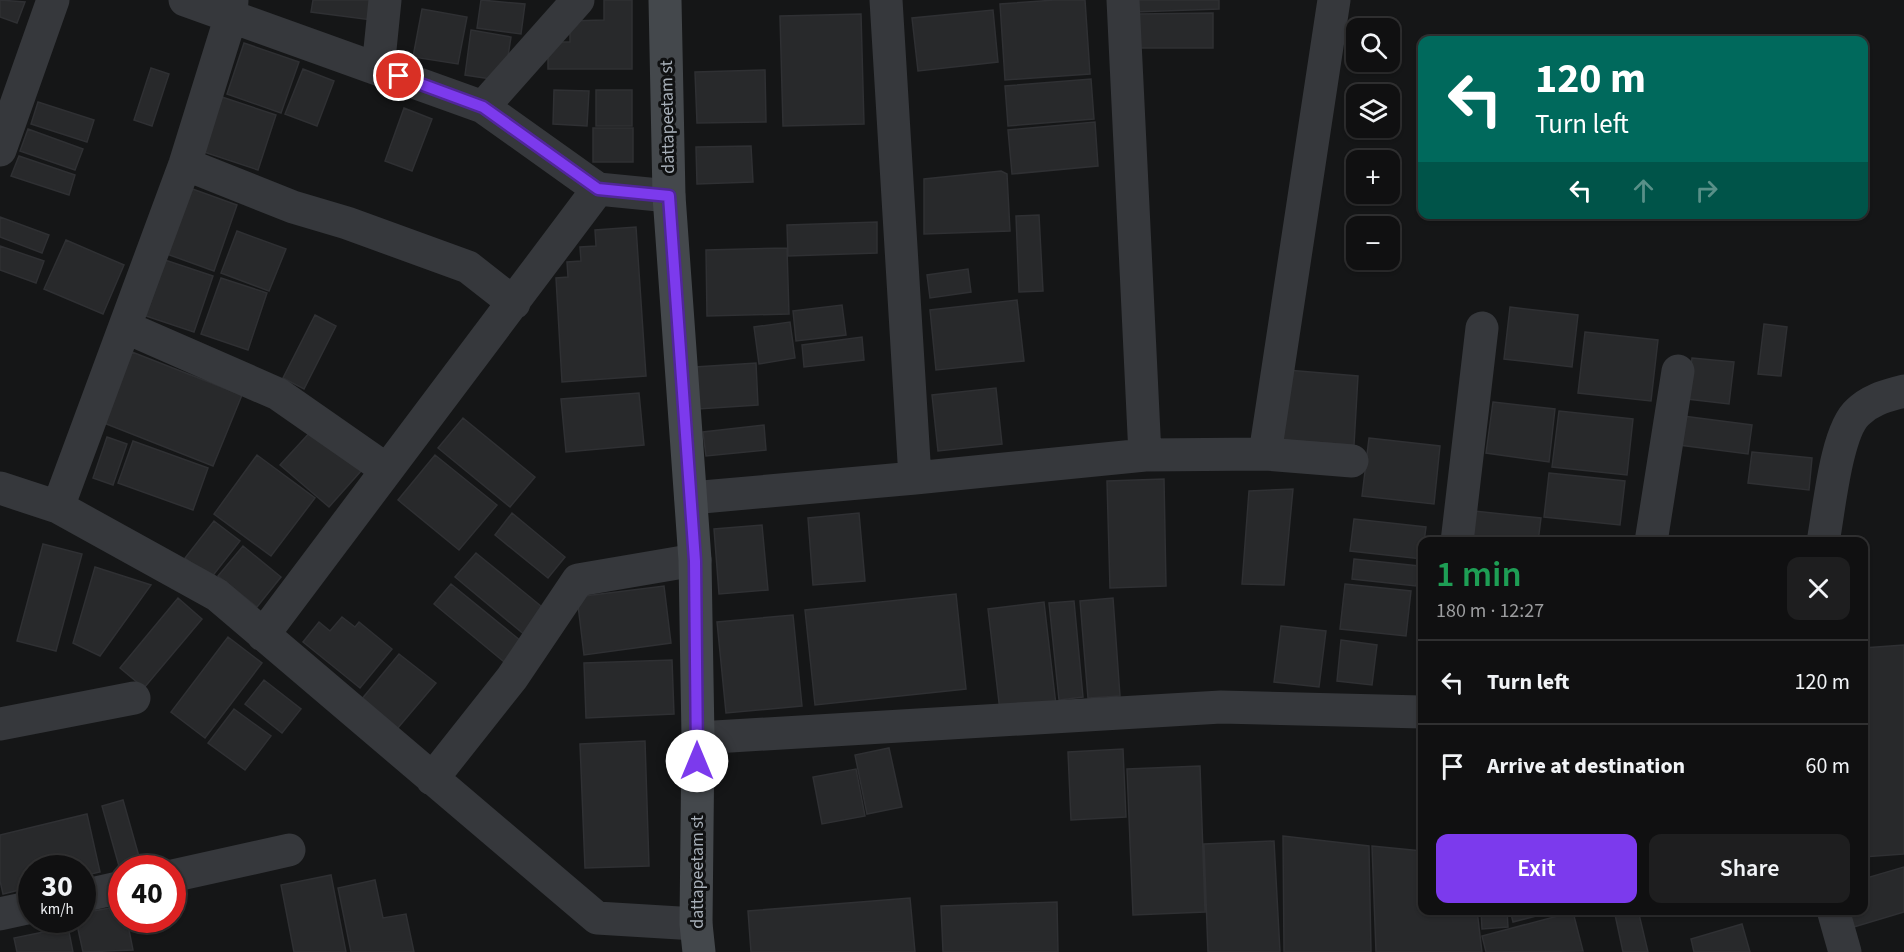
<!DOCTYPE html>
<meta charset="utf-8">
<style>
:root{--surface:#101011;--page:#1e1e1f;--text:#f1f3f6;--muted:#9c9d9f;--line:#303031;--accent:#7c3aed}
body{margin:0;font-family:"Source Sans 3",sans-serif;background:var(--page);color:var(--text);height:100vh;display:flex;flex-direction:column;font-size:22px;white-space:nowrap}
*{box-sizing:border-box;margin:0}
p{font-size:20px;color:var(--muted)}
.icon{flex:none;width:33px;height:33px;fill:none;stroke:currentColor;stroke-width:2;stroke-linecap:round;stroke-linejoin:round}
.map{position:relative;flex:1;overflow:hidden}
.details{position:absolute;left:1418px;top:537px;width:450px;height:378px;display:flex;flex-direction:column;background:var(--surface);border-radius:12px;box-shadow:0 2px 4px #0004,0 0 0 2px var(--line)}
.details>*{flex:none}
.guide{position:absolute;left:1418px;top:36px;width:450px;height:183px;border-radius:12px;box-shadow:0 2px 4px #0004,0 0 0 2px var(--line);background:#00695c;color:#fff;overflow:hidden}
.tools{position:absolute;left:1346px;top:18px;display:grid;gap:12px}
.tools a{display:grid;place-items:center;width:54px;height:54px;border-radius:12px;background:var(--surface);box-shadow:0 2px 4px #0004,0 0 0 2px var(--line);font-size:30px}
.speed{position:absolute;left:18px;top:855px;display:flex;gap:12px;font-size:30px;font-weight:700;text-align:center}
.speed>*{display:grid;place-content:center;width:78px;height:78px;border-radius:50%;background:var(--surface);box-shadow:0 2px 4px #0004,0 0 0 2px var(--line);line-height:1}
.speed small{font-size:15px;font-weight:400}
.speed .limit{border:9px solid #d22;background:#fff;color:#111}
.pin{position:absolute;display:grid;place-items:center;width:51px;height:51px;color:#fff;margin:-26px;border:3px solid #fff;border-radius:50%;box-shadow:0 2px 6px #0007}
.me{position:absolute;width:66px;margin:-33px;rotate:0deg;stroke-linejoin:round;filter:drop-shadow(0 0 4px #0008)}
.turn{display:flex;align-items:center;gap:21px;height:126px;padding:0 18px;font-size:27px}
.turn .icon{width:78px;height:78px;stroke-width:2.5}
.turn b{display:block;font-size:42px;line-height:51px}
.lanes{display:flex;align-items:center;height:57px;padding:0 18px;background:#0003;justify-content:center;gap:30px;direction:ltr}
.lanes .off{opacity:.35}
.round{display:grid;place-items:center;flex:none;width:63px;height:63px;border-radius:12px;background:var(--page)}
.head{display:flex;align-items:center;justify-content:space-between;height:102px;padding:0 18px}
h1{font-size:36px;font-weight:600;line-height:45px;color:#1e9e55}
.button{display:flex;gap:12px;margin-top:auto;padding:12px 18px}
.button a{flex:1;height:69px;border-radius:12px;background:var(--accent);color:#fff;font-size:24px;font-weight:600;line-height:69px;text-align:center}
.button a+a{background:var(--page);color:var(--text)}
ul{padding:0;list-style:none}
li{display:flex;align-items:center;gap:18px;height:84px;padding:0 18px;border-top:2px solid var(--line)}
li div{flex:1}
li b{display:block;font-size:22px}
li em{font-style:normal}
.map>svg:first-child{display:block}
.building{fill:#28292b;stroke:#2f3033;stroke-width:1.5}
.lines{fill:none;stroke-linecap:round;stroke-linejoin:round}
.street{stroke:#36383c;stroke-width:33}
.secondary{stroke:#44484c;stroke-width:33}
.route-casing{stroke:#51269a;stroke-width:15}
.route{stroke:#7c3aed;stroke-width:10}
.labels{text-anchor:middle;stroke-width:6;stroke-linejoin:round;paint-order:stroke}
.street-label{font-size:18px;fill:#a7afb8;stroke:#101112}
</style>
<div class="map">
<svg width="1904" height="952" viewBox="0 0 1904 952">
<rect width="100%" height="100%" fill="#151617"/>
<path class="building" d="M0,0L25,2L17,23L0,17Z
M313,0H375L372,20L311,12Z
M481,0L525,4L521,34L477,28Z
M604,0H632V69H548V42H570V21L604,20Z
M1055,0H1085L1090,74L1005,80L1000,4Z
M1134,0H1219V9L1134,12Z
M422,9L467,17L458,64L413,57Z
M993,10L998,62L918,71L912,18Z
M1213,13V48H1140L1139,14Z
M861,14L864,124L783,126L780,16Z
M471,30L511,37L504,81L465,75Z
M244,43L299,62L281,113L227,94Z
M151,68L169,74L152,126L134,120Z
M303,69L334,81L317,126L285,114Z
M765,70L766,122L697,123L695,72Z
M1091,79L1094,119L1008,126L1005,86Z
M554,90L589,91L587,126L553,124Z
M596,90H632V126H596Z
M222,97L276,115L258,170L204,152Z
M38,102L94,120L87,142L31,124Z
M404,108L432,119L412,171L385,161Z
M1095,122L1098,166L1012,174L1008,130Z
M593,128H633V162H593Z
M28,129L83,149L75,170L20,151Z
M751,146L753,182L697,184L696,147Z
M19,156L75,175L69,195L11,176Z
M1001,171L1007,174L1010,231L924,234V179Z
M187,187L237,205L214,271L164,253Z
M1039,215L1043,291L1019,292L1016,216Z
M0,217L49,235L42,253L0,237Z
M877,222V253L788,256L787,225Z
M636,227L646,376L562,382L556,278L568,277L567,262L581,261L580,247L596,246L595,230Z
M237,231L286,249L269,291L221,273Z
M66,240L124,265L103,314L44,289Z
M0,246L44,261L36,283L0,270Z
M787,248L789,314L707,316L706,250Z
M165,260L213,276L194,332L146,316Z
M968,269L971,292L930,298L927,275Z
M221,278L267,293L248,350L201,334Z
M1017,300L1024,361L936,370L930,310Z
M842,305L846,335L796,341L793,311Z
M1510,307L1578,315L1572,367L1504,359Z
M315,315L336,326L304,389L283,378Z
M790,322L795,358L759,364L754,327Z
M1764,324L1787,327L1781,376L1758,374Z
M1585,332L1658,340L1651,401L1578,393Z
M862,337L864,360L804,367L802,345Z
M132,352L242,395L213,466L104,423Z
M1692,358L1734,362L1729,404L1687,399Z
M756,363L758,405L698,409L695,367Z
M1287,370L1358,376L1354,445L1282,440Z
M996,388L1002,444L938,451L932,395Z
M639,393L644,445L566,452L561,399Z
M1493,402L1555,409L1549,462L1486,453Z
M1559,411L1633,419L1627,475L1552,467Z
M1683,416L1752,425L1748,454L1679,445Z
M463,418L535,477L510,507L438,448Z
M764,425L766,450L706,456L703,432Z
M313,429L361,471L329,507L280,465Z
M107,437L127,444L113,485L93,478Z
M1369,438L1440,446L1434,504L1362,496Z
M133,441L208,468L193,510L118,483Z
M1752,452L1812,458L1809,490L1748,483Z
M257,455L315,498L271,556L214,514Z
M435,455L497,505L459,550L398,500Z
M1549,473L1625,481L1620,525L1544,517Z
M1164,479L1166,586L1110,588L1107,481Z
M1293,489L1284,585L1242,584L1249,491Z
M1474,511L1541,518L1538,542H1469Z
M512,513L565,557L548,578L495,535Z
M859,513L865,581L813,585L808,518Z
M1354,519L1426,527L1424,542H1422V559L1350,551Z
M214,521L240,541L211,578L185,558Z
M762,525L768,590L719,594L714,529Z
M1547,537L1589,542H1546Z
M43,544L82,554L56,651L17,641Z
M243,546L281,577L257,607L218,576Z
M476,553L547,611L526,636L455,577Z
M1354,559L1419,566L1416,586L1352,579Z
M95,567L151,585L100,656L73,643Z
M451,584L526,645L509,666L434,604Z
M1345,584L1411,591L1406,636L1340,629Z
M664,586L671,643L584,655L577,597Z
M956,594L966,689L815,705L805,610Z
M178,598L202,619L144,688L120,668Z
M1113,598L1120,696L1088,698L1080,601Z
M1074,601L1083,697L1059,700L1049,603Z
M1044,602L1056,705L1000,711L988,609Z
M793,615L802,706L726,713L717,622Z
M342,617L355,627L359,622L392,649L360,688L303,642L319,622L330,631Z
M1281,626L1326,631L1319,687L1274,682Z
M228,637L262,663L205,738L171,712Z
M1341,640L1377,645L1372,685L1337,681Z
M1904,645V854L1863,857V648Z
M399,654L436,683L397,729L361,700Z
M672,660L674,714L586,718L584,663Z
M264,680L301,709L282,733L245,704Z
M234,709L271,736L245,770L208,743Z
M645,741L649,866L585,868L580,744Z
M889,748L902,807L867,814L855,755Z
M1123,749L1126,817L1071,820L1068,752Z
M1200,766L1205,912L1133,915L1127,769Z
M856,769L865,816L822,824L813,777Z
M123,800L140,860L119,866L102,806Z
M87,814L100,872L82,876V868H32V887L3,894L0,881V835Z
M1283,836L1369,846L1371,952H1284Z
M1274,841L1280,952H1208L1204,844Z
M1372,846L1422,851V910H1477L1482,952H1376Z
M1904,867V912L1847,929L1842,910H1863V879Z
M331,875L346,952H294L281,885Z
M375,880L383,918L406,914L414,952H351L338,888Z
M910,898L915,952H751L748,911Z
M1057,902L1058,952H943L941,906Z
M122,906V920H127L133,950L83,952L76,920H82V913Z
M1481,910H1507L1508,927L1482,929Z
M1510,910H1559L1513,922Z
M1614,910H1638L1648,952H1623Z
M1573,912L1583,951L1486,952L1482,936Z
M1742,924L1750,952H1694L1691,939Z
M68,927L73,952H17L14,938Z"/>
<g class="lines">
<path class="street" d="M185,0L483,107L598,189L669,196
M886,0L915,478
M1123,0L1145,455
M378,69L385,0
M483,107L578,0
M0,150L53,0
M185,164L293,207L347,223L468,267L514,303
M125,327L278,394L387,470
M1265,454L1352,461
M0,488L58,507L217,595L597,918L696,924
M691,498L915,478L1145,455L1265,454L1334,0
M58,507L185,164L231,16L232,0
M1457,542L1482,328
M1651,542L1678,371
M1823,542C1829,511 1836,431 1858,412C1871,399 1887,396 1904,391
M263,635L598,189
M0,724L134,698
M698,738L1221,707L1422,712
M432,779L512,678L578,580L695,560
M172,876L289,850
M82,896L122,887
M1833,910L1845,952
M0,914L32,907"/>
<path class="secondary" d="M665,0L669,196L695,560L698,738L696,924L699,952"/>
</g>
<g class="lines">
<defs>
<path id="route" d="M399,76L483,107L598,189L669,196L695,561L697,761"/>
</defs>
<use href="#route" class="route-casing"/>
<use href="#route" class="route"/>
</g>
<g class="labels">
<g class="street-label">
<text transform="translate(667 117) rotate(-91)" y="6">dattapeetam st</text>
<text transform="translate(697 872) rotate(-90)" y="6">dattapeetam st</text>
</g>
</g>
</svg>
<div class="tools">
<a><svg class="icon" aria-label="search" viewBox="0 0 24 24"><circle cx="10" cy="10" r="6"/><path d="M15 15l6 6"/></svg></a>
<a><svg class="icon" aria-label="layers" viewBox="0 0 24 24"><path d="M12 4l9 5-9 5-9-5zM3 14l9 5 9-5"/></svg></a>
<a>+</a>
<a>−</a>
</div>
<div class="speed"><div>30<small>km/h</small></div><div class="limit">40</div></div>
<div class="pin" style="left:399px;top:76px;background:#d93025"><svg class="icon" aria-label="arrive" viewBox="0 0 24 24"><path d="M6 21V4h12l-3 4 3 4H6"/></svg></div>
<svg class="me" style="left:697px;top:761px" viewBox="-20 -20 40 40"><circle r="19" fill="#fff"/><path d="M0-13L10 11 0 6-10 11z" fill="#7c3aed"/></svg>
<div class="guide">
<div class="turn"><svg class="icon" aria-label="left" viewBox="0 0 24 24"><path d="M17 20v-9H6M10 6l-5 5 5 5"/></svg><div><b>120 m</b>Turn left</div></div>
<div class="lanes"><svg class="icon" aria-label="left" viewBox="0 0 24 24"><path d="M17 20v-9H6M10 6l-5 5 5 5"/></svg><svg class="icon off" aria-label="ahead" viewBox="0 0 24 24"><path d="M12 20V5M6 11l6-6 6 6"/></svg><svg class="icon off" aria-label="right" viewBox="0 0 24 24"><path d="M7 20v-9h11M14 6l5 5-5 5"/></svg></div>
</div>
<section class="details">
<div class="head"><div><h1>1 min</h1><p>180 m · 12:27</p></div><a class="round"><svg class="icon" aria-label="close" viewBox="0 0 24 24"><path d="M6 6l12 12M18 6L6 18"/></svg></a></div>
<ul>
<li><svg class="icon" aria-label="left" viewBox="0 0 24 24"><path d="M17 20v-9H6M10 6l-5 5 5 5"/></svg><div><b>Turn left</b></div><em>120 m</em></li>
<li><svg class="icon" aria-label="arrive" viewBox="0 0 24 24"><path d="M6 21V4h12l-3 4 3 4H6"/></svg><div><b>Arrive at destination</b></div><em>60 m</em></li>
</ul>
<div class="button"><a>Exit</a><a>Share</a></div>
</section>
</div>
